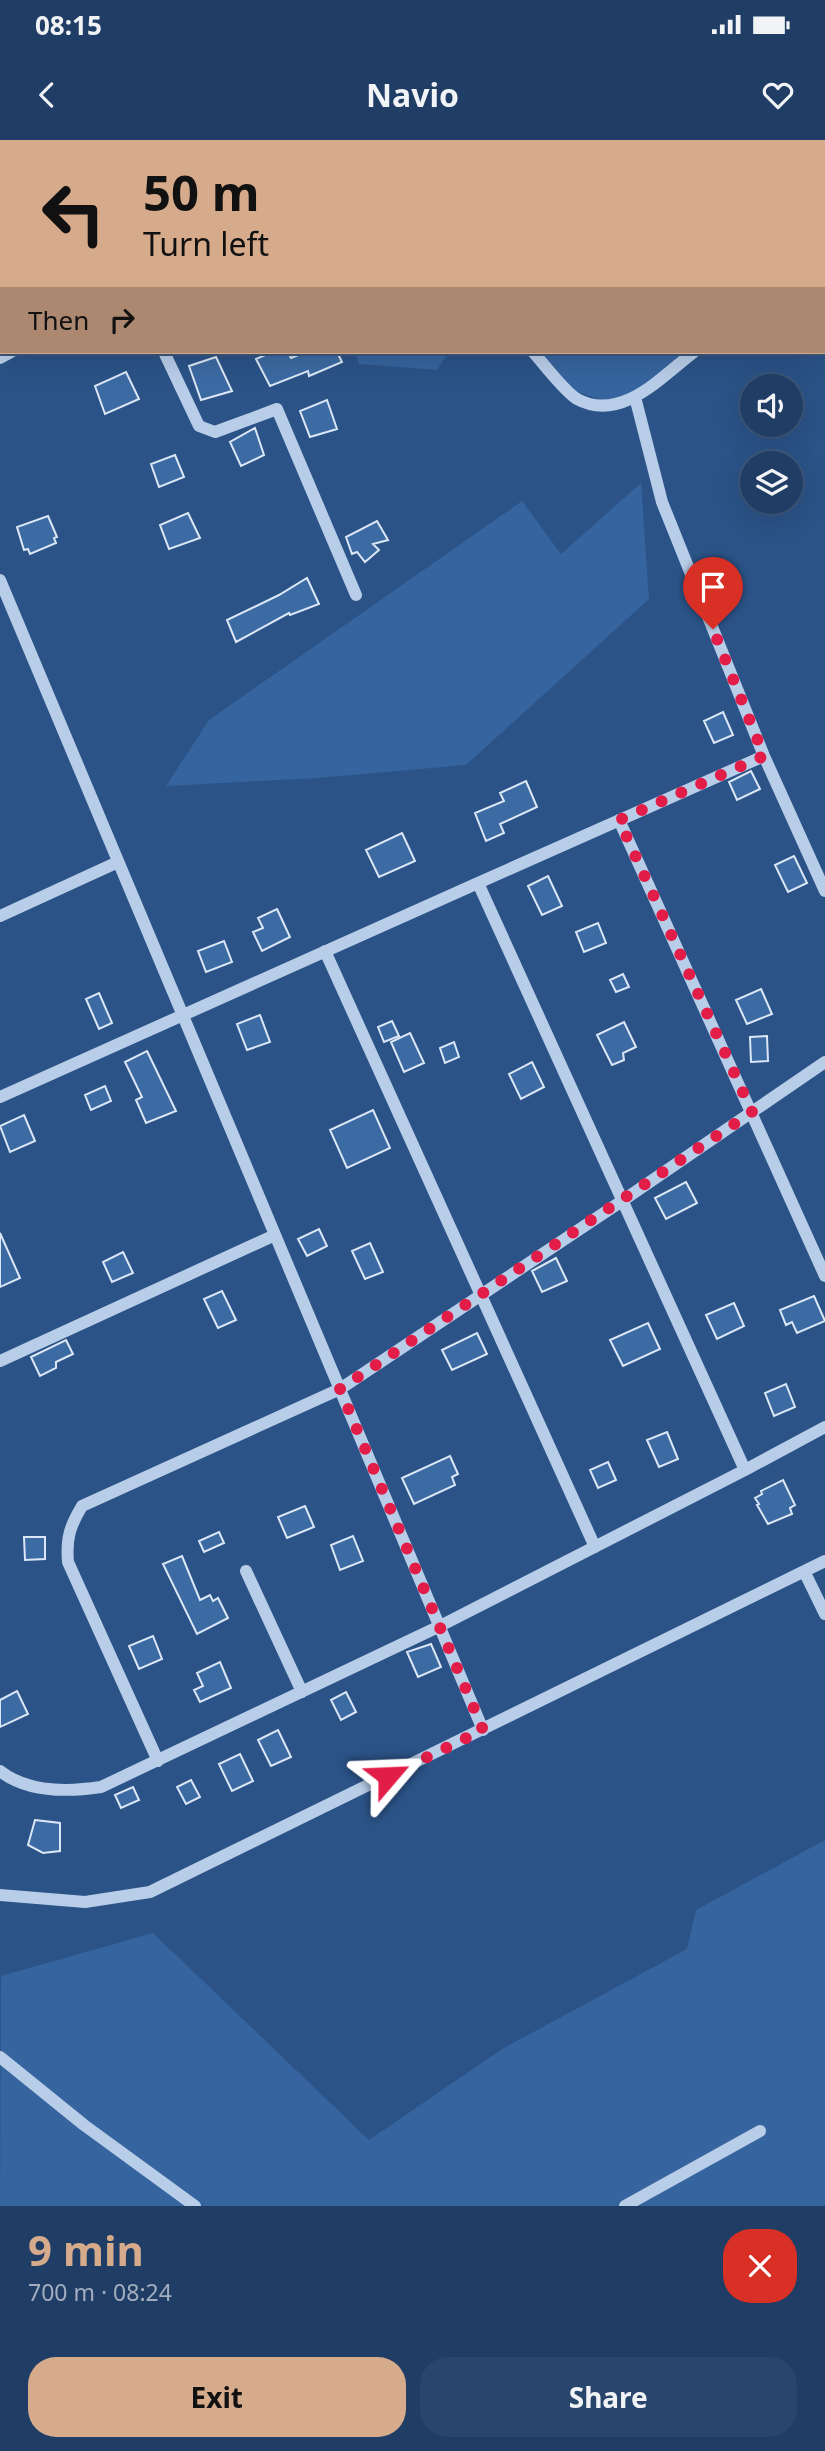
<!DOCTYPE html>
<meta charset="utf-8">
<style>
:root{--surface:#203e65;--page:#28456b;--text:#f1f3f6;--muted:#a2aebf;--line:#3d5779;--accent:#d6ab8b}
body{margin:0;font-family:"Noto Sans",sans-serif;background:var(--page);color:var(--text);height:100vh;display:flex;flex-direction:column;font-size:26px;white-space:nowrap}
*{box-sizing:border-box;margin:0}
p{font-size:23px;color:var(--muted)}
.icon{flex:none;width:38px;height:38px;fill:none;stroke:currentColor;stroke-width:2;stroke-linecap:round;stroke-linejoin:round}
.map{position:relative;height:2066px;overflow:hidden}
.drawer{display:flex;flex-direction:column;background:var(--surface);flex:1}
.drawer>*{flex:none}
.guide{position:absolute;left:0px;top:0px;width:826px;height:214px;box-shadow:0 7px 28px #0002,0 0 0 2px var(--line);background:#d6ab8b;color:#111;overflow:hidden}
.buttons{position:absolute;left:740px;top:234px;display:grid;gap:14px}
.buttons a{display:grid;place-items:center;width:63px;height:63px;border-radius:50%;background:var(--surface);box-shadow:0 7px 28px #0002,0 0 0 2px var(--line);font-size:35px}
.pin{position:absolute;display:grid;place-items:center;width:60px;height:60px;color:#fff;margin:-72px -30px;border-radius:50% 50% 50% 0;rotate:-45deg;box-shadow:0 0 7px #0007}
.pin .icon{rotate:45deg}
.me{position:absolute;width:77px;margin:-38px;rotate:64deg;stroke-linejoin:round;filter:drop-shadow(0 0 5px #0008)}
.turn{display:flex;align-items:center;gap:24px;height:147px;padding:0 28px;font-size:32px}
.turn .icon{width:91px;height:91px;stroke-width:2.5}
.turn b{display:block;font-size:49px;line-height:60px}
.then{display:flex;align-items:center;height:66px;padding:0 28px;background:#0003;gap:14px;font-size:26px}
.round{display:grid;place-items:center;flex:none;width:74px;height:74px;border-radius:28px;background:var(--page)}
.headline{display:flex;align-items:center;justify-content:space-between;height:119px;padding:0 28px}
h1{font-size:42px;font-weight:700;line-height:52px;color:var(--accent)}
.action{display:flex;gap:14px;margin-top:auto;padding:14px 28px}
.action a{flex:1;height:80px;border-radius:28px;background:var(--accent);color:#111;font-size:28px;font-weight:700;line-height:80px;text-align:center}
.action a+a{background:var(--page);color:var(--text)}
.status{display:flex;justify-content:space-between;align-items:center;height:49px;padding:0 35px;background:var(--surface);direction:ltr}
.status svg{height:19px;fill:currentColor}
header{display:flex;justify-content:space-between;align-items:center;height:91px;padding:0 28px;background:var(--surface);font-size:32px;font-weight:700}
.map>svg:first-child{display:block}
.green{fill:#36649e}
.building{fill:#3c6aa3;stroke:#dbe7f6;stroke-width:2}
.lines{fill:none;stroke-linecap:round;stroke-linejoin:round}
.minor{stroke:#b8cde8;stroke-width:12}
.route{stroke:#e11d48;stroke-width:12;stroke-dasharray:0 21.6}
</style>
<div class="status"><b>08:15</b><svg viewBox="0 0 49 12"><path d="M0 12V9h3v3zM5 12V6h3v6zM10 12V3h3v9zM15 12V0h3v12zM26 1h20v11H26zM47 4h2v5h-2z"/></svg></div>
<header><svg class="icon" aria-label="back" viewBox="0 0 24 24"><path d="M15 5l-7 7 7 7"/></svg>Navio<svg class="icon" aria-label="heart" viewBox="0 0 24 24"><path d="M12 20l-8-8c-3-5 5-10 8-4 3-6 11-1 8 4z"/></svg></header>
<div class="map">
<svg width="825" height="2066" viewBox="0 0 825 2066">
<rect width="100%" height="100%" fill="#2b5387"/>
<path class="green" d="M300,0H825V123L824,2Z
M355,212H449L437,230L359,224Z
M539,212H696L619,265L577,252Z
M641,343L649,459L466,625L317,638L166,646L209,580L522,361L561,414Z
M825,1700V2066H0L1,1836L153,1793L369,2000L502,1909L687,1809L696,1770Z"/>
<path class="building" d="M272,212H288L291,218L306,212H337L342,222L309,236L308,231L270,246L256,219Z
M216,217L232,251L201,260L189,226Z
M126,232L139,259L105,274L95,246Z
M327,260L337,289L310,297L300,271Z
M255,288L264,315L241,326L230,302Z
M175,315L184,337L159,347L151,324Z
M188,373L200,398L169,409L160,385Z
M48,376L57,397L54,398L56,403L30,414L28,409L24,410L17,387Z
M377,381L388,400L373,404L379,410L365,422L357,412L352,414L346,397Z
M307,438L319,464L290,475L289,473L236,502L227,480L279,455Z
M723,572L733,595L714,603L704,581Z
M751,631L760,649L737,660L729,642Z
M526,641L537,667L500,684L504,693L486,701L475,673L504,661L500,653Z
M402,693L415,721L379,737L366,710Z
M794,716L807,743L788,752L775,725Z
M548,736L562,766L542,775L528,746Z
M277,769L290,797L262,811L253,792L263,788L258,778Z
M598,783L606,803L584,812L576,792Z
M224,801L232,822L206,832L198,811Z
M623,834L629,847L616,852L610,840Z
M761,849L772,874L747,884L736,860Z
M99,853L112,883L99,889L86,859Z
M260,875L270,902L247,910L237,884Z
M392,881L399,896L384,902L378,887Z
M624,882L636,907L623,913L624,920L612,925L597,895Z
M410,893L424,923L404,932L391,902Z
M767,896L768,921L751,922L750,897Z
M454,902L459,917L445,923L440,908Z
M147,911L176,971L146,983L136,960L142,957L125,922Z
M532,922L544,947L521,959L509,934Z
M105,946L111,961L91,970L85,955Z
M373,970L390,1008L347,1028L330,990Z
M24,975L35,1001L10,1012L0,986Z
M686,1042L697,1063L666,1079L655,1058Z
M319,1089L327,1106L307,1116L298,1099Z
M0,1093L20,1138L0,1147Z
M370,1103L383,1132L365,1139L352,1111Z
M123,1112L133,1133L112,1142L103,1122Z
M556,1118L567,1141L542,1152L532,1131Z
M222,1151L236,1180L218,1188L204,1159Z
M814,1156L825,1181L797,1193L792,1182L786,1185L780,1170Z
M734,1163L744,1186L717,1199L706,1175Z
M648,1183L660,1209L623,1226L610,1200Z
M477,1193L487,1214L452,1230L442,1210Z
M66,1200L73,1214L56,1222V1228L40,1236L31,1217Z
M786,1244L795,1267L774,1276L765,1253Z
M667,1292L678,1319L659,1327L647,1300Z
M450,1316L458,1334L452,1337L455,1345L414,1364L402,1338Z
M608,1322L616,1340L598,1348L590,1330Z
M783,1340L795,1365L790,1368L792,1374L768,1384L757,1365L759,1364L755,1358L762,1354L761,1351Z
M305,1366L314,1387L287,1398L278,1377Z
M219,1392L224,1403L204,1412L199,1401Z
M353,1396L363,1421L340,1430L331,1405Z
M24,1397H45V1419L25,1420Z
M182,1416L200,1460L210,1455L213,1461L218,1458L228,1478L197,1494L163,1424Z
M153,1496L162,1519L139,1529L129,1506Z
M431,1504L441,1527L418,1537L407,1512Z
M220,1522L231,1548L200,1562L194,1550L203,1546L197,1533Z
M17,1551L28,1574L0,1587V1560Z
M346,1552L356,1572L341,1580L331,1560Z
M278,1590L291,1617L271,1626L258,1600Z
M240,1614L253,1641L232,1651L219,1624Z
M191,1640L200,1657L186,1664L177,1647Z
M133,1647L139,1660L121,1668L115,1655Z
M35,1680L60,1683V1711L43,1713L28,1705Z"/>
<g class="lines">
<path class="minor" d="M198,0L199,2
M408,2L410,0
M824,123H825
M164,212L199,286L215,292L277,269L356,455
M533,212C543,223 565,252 577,259C621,283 661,237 694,212
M0,218L11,212
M635,257L662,362L764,616L825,751
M0,440L483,1590
M619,680L825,1136
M478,743L764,616
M0,776L118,722
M325,811L595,1407
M0,957L478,743L745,1330L440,1486L101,1647C68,1652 28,1653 0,1631
M0,1221L275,1095
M745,1330L825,1287
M246,1431L302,1552
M805,1433L825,1474
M158,1621L68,1422C66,1398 70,1386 82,1366L340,1249L622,1061L825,922
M0,1755L85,1762L150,1752L825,1421
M0,1917L84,1985L195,2066
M625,2066L760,1991"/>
</g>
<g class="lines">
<path class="route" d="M388,1636L483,1590L340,1249L752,972L619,680L764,616L713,489"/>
</g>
</svg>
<div class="buttons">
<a><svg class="icon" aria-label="sound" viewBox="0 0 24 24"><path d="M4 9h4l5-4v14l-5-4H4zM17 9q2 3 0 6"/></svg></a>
<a><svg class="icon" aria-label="layers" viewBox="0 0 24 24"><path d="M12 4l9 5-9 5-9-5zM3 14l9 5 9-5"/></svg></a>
</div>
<div class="pin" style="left:713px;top:489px;background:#d93025"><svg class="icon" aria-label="arrive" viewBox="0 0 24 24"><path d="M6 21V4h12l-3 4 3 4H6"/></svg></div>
<svg class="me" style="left:388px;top:1636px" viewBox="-20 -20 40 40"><path d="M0-17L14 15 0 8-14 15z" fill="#e11d48" stroke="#fff" stroke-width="4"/></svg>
<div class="guide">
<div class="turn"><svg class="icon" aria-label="left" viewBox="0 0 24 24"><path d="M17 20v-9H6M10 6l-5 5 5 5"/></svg><div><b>50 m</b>Turn left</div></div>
<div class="then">Then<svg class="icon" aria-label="right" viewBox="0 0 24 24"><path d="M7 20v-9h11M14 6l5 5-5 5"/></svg></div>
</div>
</div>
<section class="drawer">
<div class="headline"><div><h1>9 min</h1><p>700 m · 08:24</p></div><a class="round" style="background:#d93025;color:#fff"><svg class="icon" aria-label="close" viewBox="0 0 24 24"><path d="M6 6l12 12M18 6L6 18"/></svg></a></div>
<div class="action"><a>Exit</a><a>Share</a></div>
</section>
